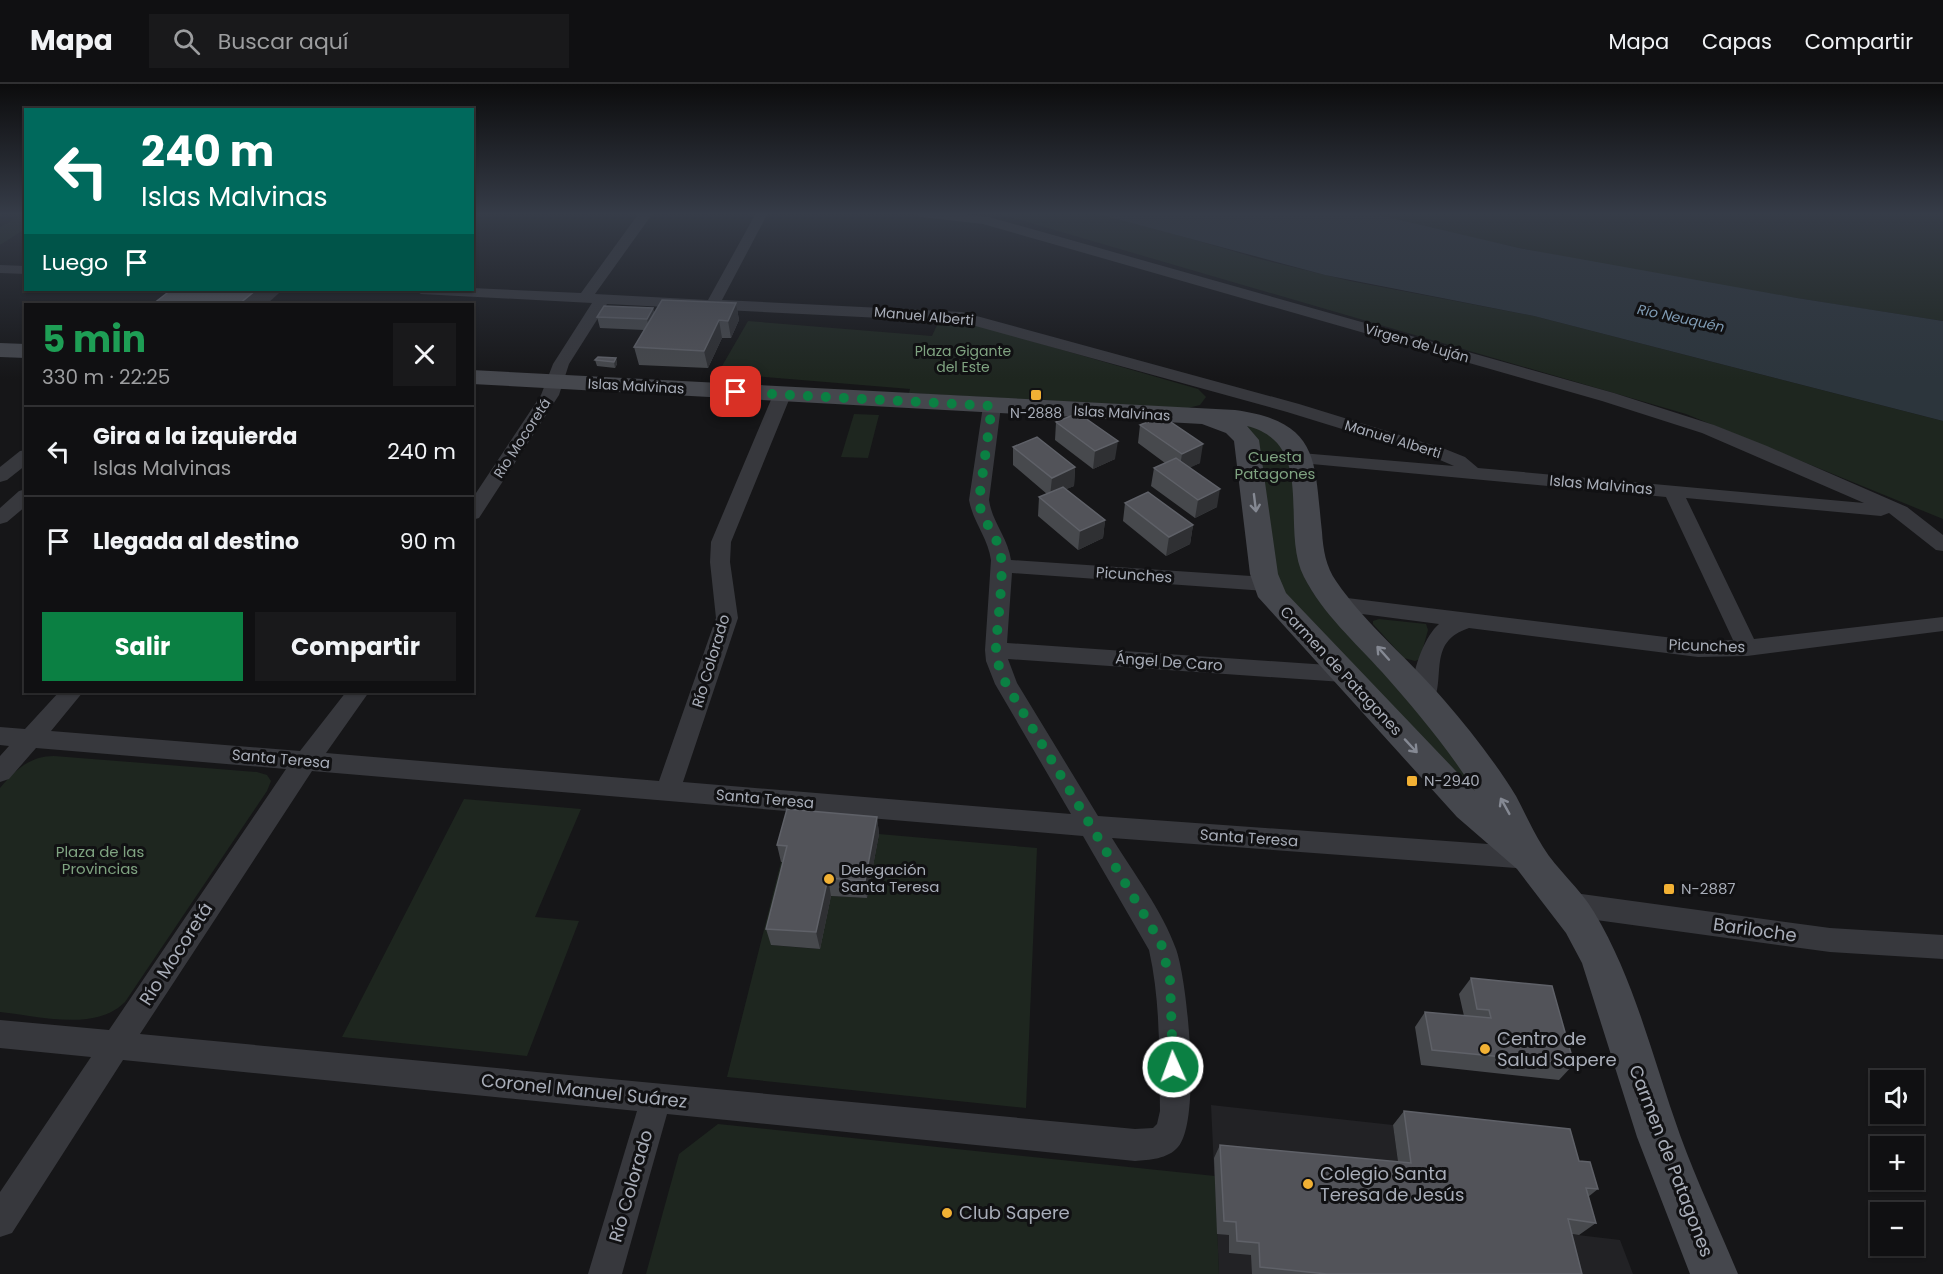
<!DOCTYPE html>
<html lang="es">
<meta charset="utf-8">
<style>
:root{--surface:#101012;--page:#19191b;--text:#f1f3f6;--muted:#9c9d9f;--line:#303032;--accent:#0b8043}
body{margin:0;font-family:Poppins,sans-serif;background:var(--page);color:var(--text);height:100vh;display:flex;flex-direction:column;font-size:22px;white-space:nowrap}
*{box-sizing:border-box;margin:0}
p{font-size:20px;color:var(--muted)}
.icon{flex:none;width:33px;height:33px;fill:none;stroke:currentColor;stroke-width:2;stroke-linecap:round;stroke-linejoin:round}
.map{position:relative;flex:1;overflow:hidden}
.sheet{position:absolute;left:24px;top:219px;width:450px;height:390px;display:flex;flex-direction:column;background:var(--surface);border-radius:0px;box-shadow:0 2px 4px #0004,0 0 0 2px var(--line)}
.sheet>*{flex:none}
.top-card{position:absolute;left:24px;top:24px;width:450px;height:183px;border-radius:0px;box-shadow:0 2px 4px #0004,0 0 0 2px var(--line);background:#00695c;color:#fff;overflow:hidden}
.buttons{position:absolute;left:1870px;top:986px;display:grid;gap:12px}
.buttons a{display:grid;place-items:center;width:54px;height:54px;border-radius:0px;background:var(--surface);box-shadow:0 2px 4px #0004,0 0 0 2px var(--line);font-size:30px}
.pin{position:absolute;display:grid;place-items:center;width:51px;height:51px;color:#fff;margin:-26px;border-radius:12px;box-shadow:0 3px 9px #0006}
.me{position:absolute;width:66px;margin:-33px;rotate:358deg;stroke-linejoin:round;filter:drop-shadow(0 0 4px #0008)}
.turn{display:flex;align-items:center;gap:21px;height:126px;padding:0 18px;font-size:27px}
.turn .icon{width:78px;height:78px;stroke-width:2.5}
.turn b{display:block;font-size:42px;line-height:51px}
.then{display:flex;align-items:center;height:57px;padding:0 18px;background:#0003;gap:12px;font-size:22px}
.round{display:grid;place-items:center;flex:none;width:63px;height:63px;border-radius:0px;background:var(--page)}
.head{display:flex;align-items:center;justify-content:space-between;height:102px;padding:0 18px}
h1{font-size:36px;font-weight:700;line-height:45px;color:#1e9e55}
.primary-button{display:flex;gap:12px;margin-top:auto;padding:12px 18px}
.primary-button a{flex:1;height:69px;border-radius:0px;background:var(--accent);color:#fff;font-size:24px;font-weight:700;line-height:69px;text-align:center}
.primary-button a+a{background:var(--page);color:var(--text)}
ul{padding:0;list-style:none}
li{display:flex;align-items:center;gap:18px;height:90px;padding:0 18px;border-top:2px solid var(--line)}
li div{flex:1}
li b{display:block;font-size:22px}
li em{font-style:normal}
header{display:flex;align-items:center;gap:36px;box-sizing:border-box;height:84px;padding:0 30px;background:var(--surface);border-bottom:2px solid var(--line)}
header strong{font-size:28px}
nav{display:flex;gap:33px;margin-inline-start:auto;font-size:21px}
.search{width:420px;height:54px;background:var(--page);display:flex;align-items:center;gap:15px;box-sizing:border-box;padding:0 21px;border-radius:0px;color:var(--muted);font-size:22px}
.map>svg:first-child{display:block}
.built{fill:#222225}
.green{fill:#1e261f}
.water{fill:#2c353c}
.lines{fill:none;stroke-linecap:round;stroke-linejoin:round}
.street{fill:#37383d;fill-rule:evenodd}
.secondary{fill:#45474d;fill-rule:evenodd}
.wall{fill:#47494d}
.shaded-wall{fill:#2f3033}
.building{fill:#525359;stroke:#5f6168;stroke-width:1.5}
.oneway{stroke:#858993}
.route{stroke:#0b8043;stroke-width:10;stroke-dasharray:0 18}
.poi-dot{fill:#f2b134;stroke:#111113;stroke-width:2}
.labels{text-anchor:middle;stroke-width:6;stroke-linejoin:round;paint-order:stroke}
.far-street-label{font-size:14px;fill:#a8adb8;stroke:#111113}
.far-water-label{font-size:14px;font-style:italic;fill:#7f9bb3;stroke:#111113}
.far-park-label{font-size:14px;fill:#7fa381;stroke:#111113}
.far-poi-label{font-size:14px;fill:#a8adb8;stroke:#111113}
.park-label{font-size:15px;fill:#7fa381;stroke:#111113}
.street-label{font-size:15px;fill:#a8adb8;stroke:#111113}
.poi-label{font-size:15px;fill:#a8adb8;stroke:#111113;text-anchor:start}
.near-street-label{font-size:18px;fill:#a8adb8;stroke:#111113}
.near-poi-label{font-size:18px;fill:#a8adb8;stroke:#111113;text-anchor:start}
</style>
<header>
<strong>Mapa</strong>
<div class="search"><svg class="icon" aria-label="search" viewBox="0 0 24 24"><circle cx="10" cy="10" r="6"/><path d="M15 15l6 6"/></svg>Buscar aquí</div>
<nav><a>Mapa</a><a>Capas</a><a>Compartir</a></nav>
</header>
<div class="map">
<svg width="1943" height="1190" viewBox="0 0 1943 1190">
<rect width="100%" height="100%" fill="#161618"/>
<path class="built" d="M1211,1021L1393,1041L1400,1093L1552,1148L1620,1156L1633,1190H1219Z"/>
<path class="green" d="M25,129V145L0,161V143Z
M996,129H1095L1116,133L1260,175L1350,197L1534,232L1943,337V435L1686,330Z
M1370,129H1943V237C1751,207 1558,178 1370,129Z
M748,237L932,252L939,237L966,238L1198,305L1206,313L1200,321L1188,324L909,309L910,305L718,289Z
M854,330L879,331L868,374L841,373Z
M1241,339L1266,347L1289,369L1309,502L1314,510L1429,635L1507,742L1280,506Z
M1379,535L1426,540L1428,546L1420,575L1415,577L1404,574L1373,540V537Z
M54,672L257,688L267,691L271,697L267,707L125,918C95,948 39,932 0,928V704C15,686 30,672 54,672Z
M464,715L581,725L535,833L579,837L527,972L342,953Z
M879,750L1037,764L1026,1024L727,993L781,778L791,779L771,861L819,865L831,812L867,814Z
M718,1040L1215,1092L1219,1190H646L679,1070Z"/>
<path class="water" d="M1095,129H1370L1519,164L1797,214L1943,237V337L1534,232L1325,191Z"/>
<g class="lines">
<path class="street" d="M639,129H653L595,210L708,216L756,129H768L722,216L962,228L1299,320L1445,365L1465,373L1478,384L1864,419L1702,349L1602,317L983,140L921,133L914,129H953L989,133L1614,309L1714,341L1767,362L1907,423L1943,451V467L1936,466L1889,429L1881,432L1686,414L1754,555L1943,533V547L1747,572L1698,573L1469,544C1426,558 1447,594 1432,621L1424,624L1416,621C1405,602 1423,553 1439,540L1339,527L1332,525L1328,520L1332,515L1339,513L1698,557L1733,556L1666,413L1301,379L1295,378L1292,374L1295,370L1301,369L1454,382L1433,373L1287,328L961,238L607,220L569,280L559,311L479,434L472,436V415L541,311L553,280L592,219L421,210L414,206L472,204L581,209Z
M0,181L26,182V190L0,189Z
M782,306L788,307L791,311L731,458L730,478L738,534L683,698L1071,730L995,600L986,577L985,566L991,476C988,454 973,438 969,416L983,322L986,318H998L1001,322L989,416C992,438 1008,454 1011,476L1266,493L1273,495L1276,500L1273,505L1266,507L1012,489L1007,559L1343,582L1351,584L1354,590L1351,596L1343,598L1008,575L1017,599L1098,732L1530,763L1539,766L1543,774L1539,782L1530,785L1112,754C1134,790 1162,826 1176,865C1188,899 1201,1037 1178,1063C1168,1075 1149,1076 1135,1077L667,1030L622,1190H588L637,1027L123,976L12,1149L0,1153V1108L91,973L0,964V936L109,946L286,685L36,664L9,695L0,698V672L9,662L0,661V643L25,645L59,608H83L51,647L300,667L346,608H369L326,669L659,697L716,534L710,478L711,458L773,311L776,307ZM312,687L1083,752L1149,866C1161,919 1159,973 1160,1027L1157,1040L1153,1044L1135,1045L140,950Z
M26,366V381L7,396L0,398V383L20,367Z
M26,405V422L7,438L0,440V424L19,407Z
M1567,808L1830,844L1943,851V875L1830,868L1567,832L1558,828L1554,820L1558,812Z"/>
<path class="secondary" d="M0,259L26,260V274L0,273Z
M472,286L1235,326C1321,338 1314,377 1322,448C1323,465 1326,483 1336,497C1366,541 1410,576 1444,616C1470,646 1495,678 1516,712C1525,729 1533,747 1543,763C1557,786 1580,804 1594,828C1635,896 1653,976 1680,1051C1697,1098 1719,1144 1738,1190H1690L1637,1053L1582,879L1566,849L1517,785L1457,733L1258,513L1250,490L1234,357L1226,349L1202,340L472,300ZM1247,342C1318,360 1279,444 1304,493C1323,530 1355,558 1382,588C1416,626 1448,665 1475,707L1286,509L1278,490L1259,356Z"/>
</g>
<path class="wall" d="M736,219L739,236L731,254H722L708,284L639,281L634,263L644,246L600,244L597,233L653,224L654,229Z
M616,274L617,280L615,284L597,282L595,276Z
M1056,338L1115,375L1093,385L1055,356Z
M1140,341L1200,379L1190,383L1217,423L1195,434L1151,402L1154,384L1165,379L1138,359Z
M1013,363L1075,383L1074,402L1066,405L1105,436L1103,454L1078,466L1038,432L1039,413L1047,410L1013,381Z
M1125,419L1193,441L1190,460L1166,472L1123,437Z
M877,733L879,750L867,814L831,812L820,865L771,861L766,845L783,778H781L777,761Z
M1471,894L1574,980L1559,996L1421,981L1415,943L1425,928L1464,932L1459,910Z
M1404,1027L1579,1077L1598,1105L1588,1113L1596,1139L1579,1151L1572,1150L1582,1190H1252L1251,1171L1229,1169V1151L1217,1150L1214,1074L1220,1061L1398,1078L1393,1041Z"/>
<path class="shaded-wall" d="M256,206H277L279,209L267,220H239Z
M736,219L739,236L731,254L728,237Z
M653,224L655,235L649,246L647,235Z
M719,236L722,254L708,284L704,267Z
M616,274L617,280L615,284L614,278Z
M1118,357L1115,375L1093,385L1095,367Z
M1203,360L1200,379L1179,389L1182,370Z
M1075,383L1074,402L1050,412L1052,394Z
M1220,405L1217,423L1195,434L1198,416Z
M1105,436L1103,454L1078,466L1080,447Z
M1193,441L1190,460L1166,472L1169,453Z
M877,733L879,750L867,814L865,797Z
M828,794L831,812L820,865L816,848Z"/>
<path class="building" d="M171,206H256L239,220H153Z
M662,216L736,219L728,237L719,236L704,267L634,263Z
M604,222L653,224L647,235L597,233Z
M598,273L616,274L614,278L595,276Z
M1078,329L1118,357L1095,367L1056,338Z
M1162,332L1203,360L1182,370L1140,341Z
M1037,353L1075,383L1052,394L1013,363Z
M1176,374L1220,405L1198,416L1154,384Z
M1063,403L1105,436L1080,447L1039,413Z
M1148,408L1193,441L1169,453L1125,419Z
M787,725L877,733L865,797L828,794L816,848L766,845L787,762L777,761Z
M1471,894L1552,902L1574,980L1432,966L1425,928L1491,934L1489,926L1477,925Z
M1404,1027L1570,1045L1579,1077L1590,1078L1598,1105L1586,1104L1596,1139L1568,1135L1582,1190H1327L1260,1183L1259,1159L1237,1157L1236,1138L1224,1137L1220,1061L1411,1079Z"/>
<defs><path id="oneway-shaft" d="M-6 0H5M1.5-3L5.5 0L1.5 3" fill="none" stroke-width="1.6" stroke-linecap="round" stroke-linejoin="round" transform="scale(1.5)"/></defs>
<g class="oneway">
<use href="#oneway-shaft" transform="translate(1255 419) rotate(83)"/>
<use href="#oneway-shaft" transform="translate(1383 569) rotate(-132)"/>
<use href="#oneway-shaft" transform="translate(1411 662) rotate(47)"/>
<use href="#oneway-shaft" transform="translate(1505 722) rotate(-119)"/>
</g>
<linearGradient id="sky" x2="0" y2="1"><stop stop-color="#0c0c0d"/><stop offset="0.44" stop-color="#363c48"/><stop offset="1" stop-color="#363c48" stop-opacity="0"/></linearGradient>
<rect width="1943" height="295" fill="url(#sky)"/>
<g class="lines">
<path class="route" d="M736,308L992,322L979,416C980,435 996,449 1000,467C1005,488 997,540 996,564L997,577L1006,600L1161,859L1170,896L1173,983"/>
</g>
<g class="poi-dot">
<rect x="1030" y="305" width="12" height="12" rx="3"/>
<rect x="1406" y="691" width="12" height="12" rx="3"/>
<circle cx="829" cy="795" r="6"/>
<rect x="1663" y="799" width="12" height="12" rx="3"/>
<circle cx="1485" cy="965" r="6"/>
<circle cx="1308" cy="1100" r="6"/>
<circle cx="947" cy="1129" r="6"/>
</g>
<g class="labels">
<g class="far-street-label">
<text transform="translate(924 232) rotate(5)" y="5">Manuel Alberti</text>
<text transform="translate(1417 259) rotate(16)" y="5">Virgen de Luján</text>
<text transform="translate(636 302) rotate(3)" y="5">Islas Malvinas</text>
<text transform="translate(1122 329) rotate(3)" y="5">Islas Malvinas</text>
<text transform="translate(522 354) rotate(-57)" y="5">Río Mocoretá</text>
<text transform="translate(1393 355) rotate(17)" y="5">Manuel Alberti</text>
</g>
<g class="far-water-label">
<text transform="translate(1681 234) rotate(12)" y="5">Río Neuquén</text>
</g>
<g class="far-park-label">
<text x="963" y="272">Plaza Gigante<tspan x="963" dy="16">del Este</tspan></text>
</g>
<g class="far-poi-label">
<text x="1036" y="334">N-2888</text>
</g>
<g class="park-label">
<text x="1275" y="378">Cuesta<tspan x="1275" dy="17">Patagones</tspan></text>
<text x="100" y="773">Plaza de las<tspan x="100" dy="17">Provincias</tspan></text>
</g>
<g class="street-label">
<text transform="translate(1601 401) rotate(5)" y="5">Islas Malvinas</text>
<text transform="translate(1134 491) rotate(4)" y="5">Picunches</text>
<text transform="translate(1707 562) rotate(2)" y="5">Picunches</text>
<text transform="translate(711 577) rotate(-73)" y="5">Río Colorado</text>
<text transform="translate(1169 578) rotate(4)" y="5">Ángel De Caro</text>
<text transform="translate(1341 587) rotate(47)" y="5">Carmen de Patagones</text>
<text transform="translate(281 675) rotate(5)" y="5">Santa Teresa</text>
<text transform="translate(765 715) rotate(5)" y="5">Santa Teresa</text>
<text transform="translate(1249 754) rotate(4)" y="5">Santa Teresa</text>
</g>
<g class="poi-label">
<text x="1424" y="702">N-2940</text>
<text x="841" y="791">Delegación<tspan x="841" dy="17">Santa Teresa</tspan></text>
<text x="1681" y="810">N-2887</text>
</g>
<g class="near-street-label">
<text transform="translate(1755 846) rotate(8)" y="6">Bariloche</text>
<text transform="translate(176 870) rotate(-57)" y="6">Río Mocoretá</text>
<text transform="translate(584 1007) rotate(6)" y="6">Coronel Manuel Suárez</text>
<text transform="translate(1671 1077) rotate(69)" y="6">Carmen de Patagones</text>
<text transform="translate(631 1102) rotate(-74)" y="6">Río Colorado</text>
</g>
<g class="near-poi-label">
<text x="1497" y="961">Centro de<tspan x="1497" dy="21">Salud Sapere</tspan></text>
<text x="1320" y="1096">Colegio Santa<tspan x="1320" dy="21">Teresa de Jesús</tspan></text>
<text x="959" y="1135">Club Sapere</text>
</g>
</g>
</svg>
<div class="buttons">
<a><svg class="icon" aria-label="sound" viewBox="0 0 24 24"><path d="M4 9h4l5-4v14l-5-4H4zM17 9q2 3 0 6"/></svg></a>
<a>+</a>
<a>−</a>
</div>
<div class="pin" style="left:736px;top:308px;background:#d93025"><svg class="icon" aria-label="arrive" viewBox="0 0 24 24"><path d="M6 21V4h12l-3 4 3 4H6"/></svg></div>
<svg class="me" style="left:1173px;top:983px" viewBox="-20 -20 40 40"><circle r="17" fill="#0b8043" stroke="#fff" stroke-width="3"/><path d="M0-11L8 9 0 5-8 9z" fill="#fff"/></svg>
<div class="top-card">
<div class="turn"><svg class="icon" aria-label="left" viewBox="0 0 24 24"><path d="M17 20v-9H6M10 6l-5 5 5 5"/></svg><div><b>240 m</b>Islas Malvinas</div></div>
<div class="then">Luego<svg class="icon" aria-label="arrive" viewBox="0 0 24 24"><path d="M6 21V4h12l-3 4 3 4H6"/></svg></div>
</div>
<section class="sheet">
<div class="head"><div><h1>5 min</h1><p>330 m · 22:25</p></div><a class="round"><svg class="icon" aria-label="close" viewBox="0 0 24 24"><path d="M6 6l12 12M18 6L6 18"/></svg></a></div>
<ul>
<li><svg class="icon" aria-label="left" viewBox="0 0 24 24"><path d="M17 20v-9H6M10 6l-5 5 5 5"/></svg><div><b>Gira a la izquierda</b><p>Islas Malvinas</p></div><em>240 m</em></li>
<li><svg class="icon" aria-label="arrive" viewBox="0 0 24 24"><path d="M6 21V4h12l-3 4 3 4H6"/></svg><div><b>Llegada al destino</b></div><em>90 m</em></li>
</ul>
<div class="primary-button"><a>Salir</a><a>Compartir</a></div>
</section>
</div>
